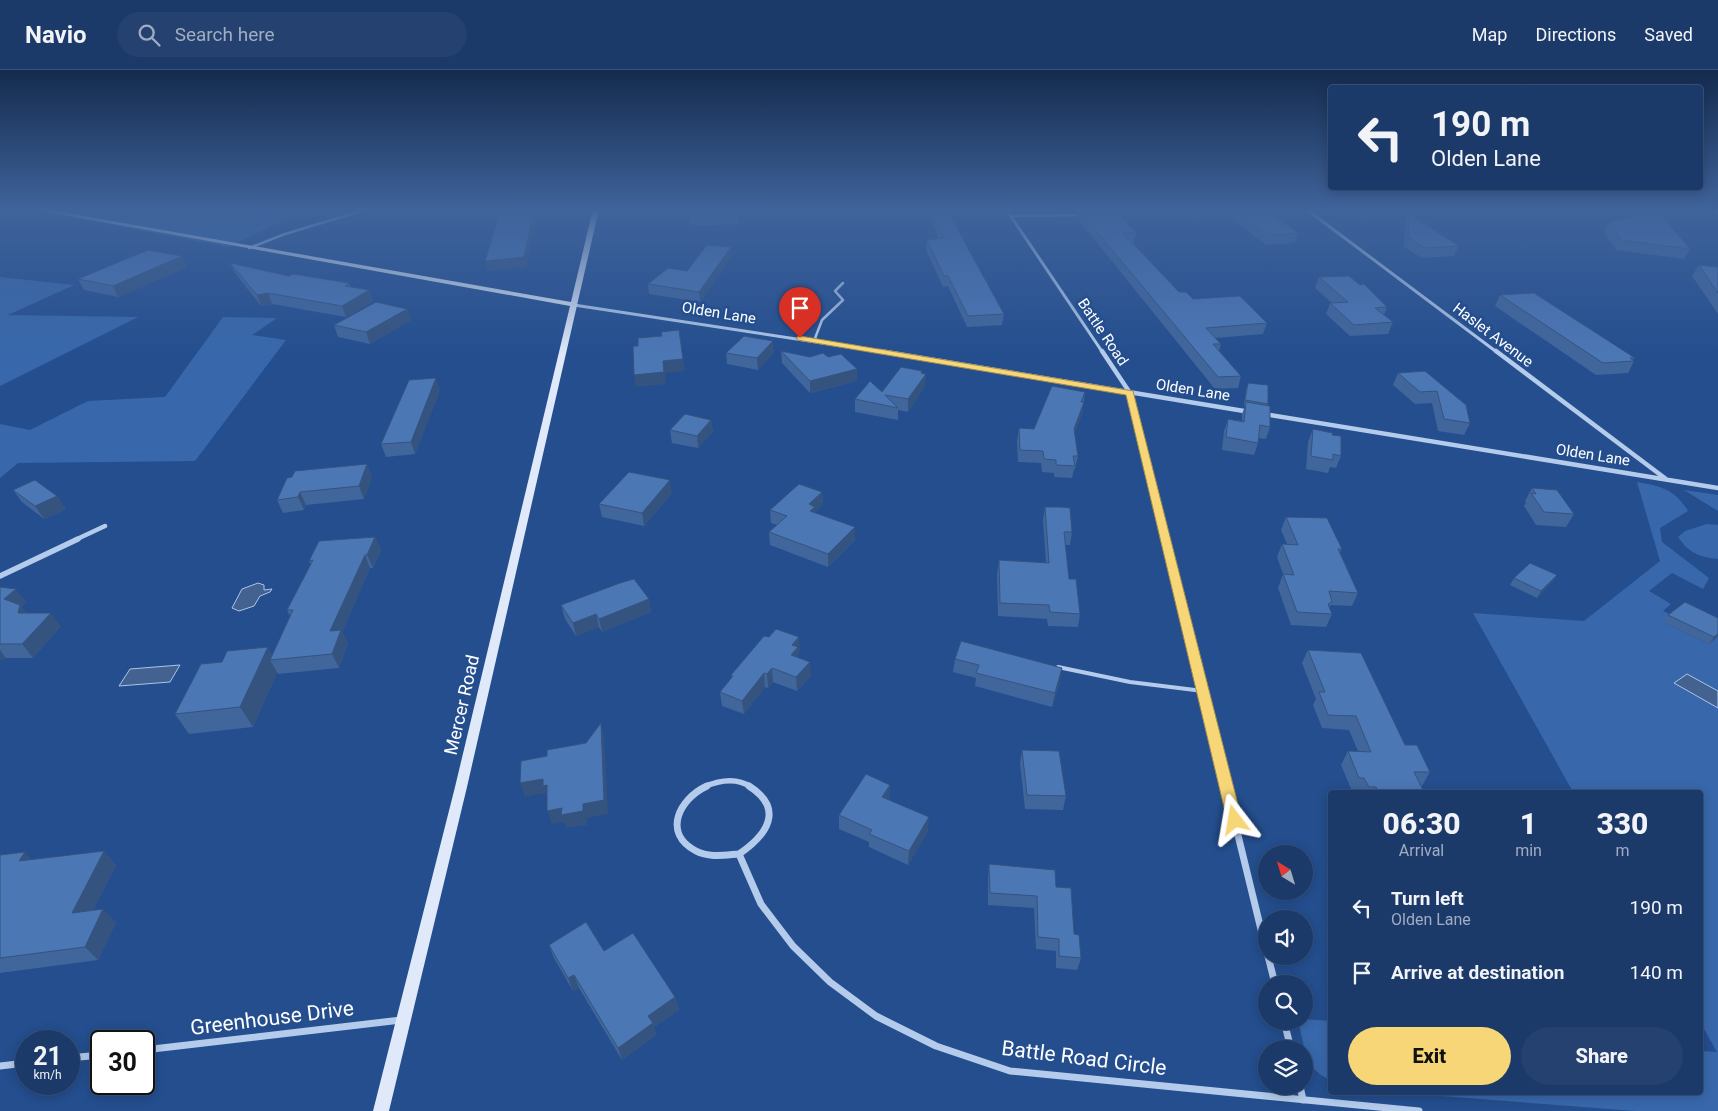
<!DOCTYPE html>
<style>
:root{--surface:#1b3a6a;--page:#244170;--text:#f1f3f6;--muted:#a0adc1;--line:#39547e;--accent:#f6d677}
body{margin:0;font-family:Roboto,sans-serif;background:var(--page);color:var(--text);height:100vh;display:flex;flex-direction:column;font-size:19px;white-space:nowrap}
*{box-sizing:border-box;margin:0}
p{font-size:16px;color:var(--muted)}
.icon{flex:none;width:28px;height:28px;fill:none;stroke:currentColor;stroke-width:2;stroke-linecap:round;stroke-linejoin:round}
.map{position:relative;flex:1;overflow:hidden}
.details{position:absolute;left:1328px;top:720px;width:375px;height:305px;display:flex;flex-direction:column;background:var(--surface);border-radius:5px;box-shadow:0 2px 12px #0003,0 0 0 1px var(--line)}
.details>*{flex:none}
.top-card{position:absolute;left:1328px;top:15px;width:375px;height:105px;border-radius:5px;box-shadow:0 2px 12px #0003,0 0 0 1px var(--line);background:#1b3a6a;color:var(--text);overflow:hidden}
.needle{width:32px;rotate:322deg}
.buttons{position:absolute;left:1258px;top:775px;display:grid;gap:10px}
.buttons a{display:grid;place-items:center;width:55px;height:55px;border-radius:50%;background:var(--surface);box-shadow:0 2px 12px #0003,0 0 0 1px var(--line);font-size:25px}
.speed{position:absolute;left:15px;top:960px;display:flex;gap:10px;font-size:25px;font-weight:700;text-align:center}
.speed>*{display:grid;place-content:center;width:65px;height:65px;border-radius:50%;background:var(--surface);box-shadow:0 2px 12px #0003,0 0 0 1px var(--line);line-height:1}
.speed small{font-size:12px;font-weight:400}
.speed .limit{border:2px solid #111;border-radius:8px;background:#fff;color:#111}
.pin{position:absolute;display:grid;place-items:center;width:42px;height:42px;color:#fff;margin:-51px -21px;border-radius:50% 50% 50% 0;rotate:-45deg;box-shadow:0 0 5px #0007}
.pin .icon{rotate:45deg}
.me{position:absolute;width:55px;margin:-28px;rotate:346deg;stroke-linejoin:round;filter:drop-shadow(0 0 4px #0008)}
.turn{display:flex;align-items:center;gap:18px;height:105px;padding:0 20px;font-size:22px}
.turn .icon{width:65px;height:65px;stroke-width:2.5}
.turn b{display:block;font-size:35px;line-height:42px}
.eta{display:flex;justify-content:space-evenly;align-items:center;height:85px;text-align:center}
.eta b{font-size:30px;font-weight:800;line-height:35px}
.action{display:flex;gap:10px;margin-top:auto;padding:10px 20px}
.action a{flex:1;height:58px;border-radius:30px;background:var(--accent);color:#111;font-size:20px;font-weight:800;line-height:58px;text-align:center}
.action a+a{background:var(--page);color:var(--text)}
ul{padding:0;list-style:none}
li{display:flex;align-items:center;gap:15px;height:65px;padding:0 20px}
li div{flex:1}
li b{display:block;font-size:19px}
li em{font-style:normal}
header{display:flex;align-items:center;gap:30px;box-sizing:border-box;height:70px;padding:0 25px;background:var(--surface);border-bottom:1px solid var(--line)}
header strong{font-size:24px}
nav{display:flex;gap:28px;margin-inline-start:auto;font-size:18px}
.search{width:350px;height:45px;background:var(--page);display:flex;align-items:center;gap:12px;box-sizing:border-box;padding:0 18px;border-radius:28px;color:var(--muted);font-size:19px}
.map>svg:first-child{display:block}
.green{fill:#3868ab}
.water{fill:#446290;stroke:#a8c5ec}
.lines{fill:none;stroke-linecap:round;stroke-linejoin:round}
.lane-far1{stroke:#b4cbec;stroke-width:2.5}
.lane{stroke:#b4cbec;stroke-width:4}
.street-far3{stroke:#b4cbec;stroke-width:3}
.street-far2{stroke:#b4cbec;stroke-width:4.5}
.street-far1{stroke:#b4cbec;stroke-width:5.5}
.street{stroke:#b4cbec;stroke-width:7}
.secondary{fill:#dfe9f9;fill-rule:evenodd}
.wall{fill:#41669c}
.shaded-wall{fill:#35537f}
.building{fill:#4c77b5;stroke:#35537f}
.route{fill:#f6d677;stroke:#a08b4d}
.labels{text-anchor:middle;stroke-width:5;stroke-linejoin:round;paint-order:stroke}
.far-street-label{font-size:15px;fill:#fff;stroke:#244e8e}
.street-label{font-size:18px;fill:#fff;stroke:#244e8e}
.near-street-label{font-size:21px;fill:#fff;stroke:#244e8e}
</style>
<header>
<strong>Navio</strong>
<div class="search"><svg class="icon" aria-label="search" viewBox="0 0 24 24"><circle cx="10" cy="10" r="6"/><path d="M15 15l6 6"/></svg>Search here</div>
<nav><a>Map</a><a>Directions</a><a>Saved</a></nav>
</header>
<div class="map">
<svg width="1718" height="1041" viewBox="0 0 1718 1041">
<rect width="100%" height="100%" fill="#244e8e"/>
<path class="green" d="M27,139H309L228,177Z
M0,207L74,215L8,245L138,247L0,316Z
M223,247L277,248L252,265L286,270L195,391L18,393L0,408V354L30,360L88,331L165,327Z
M1637,412C1660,416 1675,419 1688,441L1660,458L1662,472L1709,508L1703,519L1672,503L1649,521L1671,534L1663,541L1671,545L1663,552L1709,574L1718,566V1041H1635L1403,1023L1700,1022V981L1717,982L1700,952V722H1573L1473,543L1584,551L1660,491Z
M1684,420L1718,425V441Z
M1707,454L1718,455V489C1699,487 1689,483 1678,467L1685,461Z
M1304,949L1330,951V1010C1304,999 1305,976 1298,951H1304Z"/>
<path class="water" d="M258,513L264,515V520L272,519L270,522L260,526L254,536L239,541L232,538L242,519Z
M180,595L170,612L119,616L130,599Z
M1687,604L1718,621V638L1674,613Z"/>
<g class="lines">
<path class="lane-far1" d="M1011,146L1081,145
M249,178L285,164L368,139
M814,271L822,250L843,230L835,221L843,213"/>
<path class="lane" d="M1058,597L1130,612L1203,621"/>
<path class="street-far3" d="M1006,139L1103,283
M1306,139L1498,283
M1716,139L1718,142
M574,235L888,283"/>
<path class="street-far2" d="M880,281L1250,342
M1102,281L1130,323L1166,470
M1496,281L1666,409
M1264,344L1718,418
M75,470L105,456"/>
<path class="street-far1" d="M1166,469L1226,717
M0,506L78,469
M704,717C720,710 736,707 751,717"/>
<path class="street" d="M707,716C679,729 662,763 696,781C709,788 725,785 739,784
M1226,716L1266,880
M739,784L761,834L793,876L830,912L876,946L936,976L1010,1001L1419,1041
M739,784C767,765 785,739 749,716
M1268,886L1275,914
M1284,951L1291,979
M144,980L401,950
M69,988L101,985
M0,996L26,993
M1300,1016L1303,1030"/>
<path class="secondary" d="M30,139H44L571,232L593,139H599L467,717L389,1041H373L455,717L570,236Z"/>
</g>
<path class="wall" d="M739,140V154L695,156V154L690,155L689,145Z
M916,140H947L1004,244L1002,255L967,257L948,216L943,217L926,180L927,170L939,169L928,142L918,143Z
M1070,140H1114L1136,162L1134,172H1132L1179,222L1193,229L1267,253L1263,264L1215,268L1221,274L1219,281L1241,306L1238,318L1215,319L1077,148L1078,141H1071Z
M1166,140H1266L1298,163L1295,173L1266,175L1229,146L1189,149L1180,141H1166Z
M1351,140H1370V142L1367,151Z
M1409,144L1459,176L1454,186L1422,188L1404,177L1405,154Z
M1609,152L1690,179L1684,189L1616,180L1604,162Z
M732,186L700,232L649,224L648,214Z
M230,193L289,206L349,213L350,217L369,220L373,231L346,247L272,234L261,236L235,203Z
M1699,195L1718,197V244L1692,206Z
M187,197L118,227L84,220L78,209Z
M1319,207L1387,237L1384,245L1393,252L1388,264L1350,266L1326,244L1330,233H1332L1315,218Z
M1500,225L1635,288L1633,290L1634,291L1628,303L1596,305L1495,236Z
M407,239L411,250L370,274L338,267L334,255Z
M781,281L857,311L810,323L782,293Z
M774,282L758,300L727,294L726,283Z
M922,301L925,316L908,342L898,340V350L855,342V329L882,322Z
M1425,301L1470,353L1464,365L1438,361L1432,333L1415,334L1393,315L1398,303Z
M1248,313L1268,334V336L1270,357L1266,369L1259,368L1258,373L1254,385L1222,380L1224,361L1228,349L1242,351V344L1245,336H1244L1246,319Z
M440,320L415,384L386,387L381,374Z
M1085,322L1082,344L1074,364L1078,386L1075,399H1074L1072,408L1054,407V403L1042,402L1041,393L1018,392L1017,371L1019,358L1034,359Z
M711,350L713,362L698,378L672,373L670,360Z
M1313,359L1332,365L1341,386L1336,398L1330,397L1328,403L1306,399L1308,372Z
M367,394L372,407L364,429L306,435L304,440L283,443L277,430L292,407Z
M1532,418L1574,444L1566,457L1536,455L1524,436L1526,433L1525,431Z
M13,420L57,426L66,439L44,449L22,432Z
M822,422L823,434L815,442V443L855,470L828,497L770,475L769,462L777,455L771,453L770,440Z
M672,423L644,456L602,447L599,434Z
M1045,437L1072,462L1070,475H1065L1069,509L1080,544L1078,557L1048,556L1047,549L998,546L997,504L999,490L1046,493L1043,450Z
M1286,447L1342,479L1340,482L1358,523L1352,536L1331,535L1329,538L1332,544L1326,557L1291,555L1278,518L1283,504L1277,487L1282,474H1287L1281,460Z
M375,467L381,480L373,498H370L342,562L348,573L339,598L278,604L277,602L253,657L189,664L175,644L222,592L272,585L290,546L287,540L311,495L309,491Z
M1557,505L1553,511L1537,528L1510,515L1514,508Z
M0,517L26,532L21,537L26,543L61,556L33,588H6L0,590Z
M649,529L651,542L602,562L599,557L576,566L565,549L561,535Z
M1668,545L1718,548V566L1709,574L1663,552Z
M1308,580L1405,675L1430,702L1422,716H1421L1424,722H1357V721H1352L1341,695L1348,681H1358L1349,660L1322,658L1313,635L1316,629L1302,593Z
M800,581L798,583V588L811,606L797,621L773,612L768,618L765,617L744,644L722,636L720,622L731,609V605Z
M955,589L1060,612L1052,637L975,616L976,608L953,602Z
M1022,680L1066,726L1063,740L1025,739L1020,693Z
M890,715L889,728V730L928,761L908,795L869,777V772L839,759V745Z
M104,781L116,795L93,840L116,852L98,890L0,903V785L32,790Z
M989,794L1056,817L1074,864L1081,888L1077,900L1056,898V881L1036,879L1034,838L988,835V807Z
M549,875L604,881L675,927L679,940L654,957L656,965L622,990L579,918L573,921L554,888Z"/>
<path class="shaded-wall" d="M534,140L536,150L526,197L488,201L485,191Z
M731,177L732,186L700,232L699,222Z
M182,186L187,197L118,227L113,216Z
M369,220L373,231L346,247L342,236Z
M268,223L272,234L261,236L257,225Z
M407,239L411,250L370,274L366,262Z
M773,271L774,282L758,300L757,288Z
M683,289L685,301L665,303L666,314L636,317L634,305L663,291Z
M857,299V311L810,323V311Z
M922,301V310L926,304L925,316L908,342V329Z
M436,308L440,320L415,384L411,372Z
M1084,332L1082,344L1072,371L1074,359Z
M711,350L713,362L698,378L697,366Z
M367,394L372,407L364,429L359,416Z
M670,410L672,423L644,456L642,443Z
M300,422L306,435L304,440L298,427Z
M822,422L823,434L815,442V450L811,454L809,434Z
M57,426L66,439L44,449L35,436Z
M855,457V470L828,497V484Z
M375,467L381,480L373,498L367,485Z
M365,485L370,498L342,562L348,573L339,598L332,584L330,561Z
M1557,505L1553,511L1537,528L1541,521Z
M16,519L26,532L21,537L30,548L29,556L4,529Z
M649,529L651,542L602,562L599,549Z
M51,543L61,556L33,588L22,574Z
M596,544L599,557L576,566L573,553Z
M1718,564V566L1709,574L1714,567Z
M799,567L800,581L798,583V591L791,585L792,575Z
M268,577L275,590H270L277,602L253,657L240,637Z
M0,580L6,588L0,590Z
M810,592L811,606L797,621L796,607Z
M772,598L773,612L768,618L767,604Z
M1062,598L1060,612L1052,637L1055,623Z
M764,603L765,617L744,644L742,631Z
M601,653L604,667L608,744L587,748V755L566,758L564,752L552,754L547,741Z
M543,709L547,715L548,730L546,723L525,727L520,713Z
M890,715L889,728L882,741V727Z
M929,747L928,761L908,795L909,781Z
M104,781L116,795L85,856L72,843Z
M25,782L38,796L19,791Z
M103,839L116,852L98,890L85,877Z
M574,905L579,918L573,921L568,908Z
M675,927L679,940L654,957L656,965L622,990L618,978L648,946Z"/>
<path class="building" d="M534,140L524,187L485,191L500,142Z
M689,140H738V144L694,146V144L689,145Z
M931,140H947L1004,244L968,246L948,206H944L927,170L944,168Z
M1079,140H1114L1136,162L1123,163L1179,222H1186L1193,229L1240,226L1267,253L1206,258L1221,274H1213L1241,306L1218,307Z
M1235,140H1266L1298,163L1269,165Z
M1658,141L1690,179L1621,170L1609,152Z
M1409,144L1459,176L1426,178L1422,176L1408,167Z
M707,175L731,177L699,222L648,214L668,198L687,201Z
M148,180L182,186L113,216L78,209Z
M230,193L289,206L293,204L349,213L345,216L369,220L342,236L268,223L257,225Z
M1699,195L1718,197V223Z
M1349,206L1360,215L1364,214L1387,237L1375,238L1393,252L1354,255L1330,233L1348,232L1319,207Z
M1534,223L1635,288H1630L1634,291L1603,293L1500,225Z
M376,232L407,239L366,262L334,255Z
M679,260L683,289L663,291L664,302L634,305L633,276H638V268L662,266L661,262Z
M744,266L773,271L757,288L726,283Z
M781,281L810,287L823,283L828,287L841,284L857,299L810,311Z
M901,297L922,301L921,303L926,304L908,329L885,325L898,338L855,329L870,311L882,322Z
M1425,301L1466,335L1470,353L1444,349L1437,321L1420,322L1398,303Z
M436,308L411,372L381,374L409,310Z
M1248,313L1268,315V334L1245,330Z
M1052,316L1085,322L1081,332H1084L1074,359L1078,386H1073L1075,396L1056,395V390L1044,389L1043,381L1020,380L1019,358L1034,359Z
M1246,332L1270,336V357L1260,355L1258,373L1226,367L1228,349L1244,352Z
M685,344L711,350L697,366L670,360Z
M1313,359L1333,363L1332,365L1341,366V386L1333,384V390L1311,386Z
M367,394L359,416L300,422L298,427L277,430L287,408L292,407L295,401Z
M629,402L670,410L642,443L599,434Z
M35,410L57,426L35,436L13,420Z
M799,414L822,422L809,434L815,437L810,441L855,457L828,484L769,462L787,446L770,440Z
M1532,418L1557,420L1574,444L1544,442L1531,423L1536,424Z
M1045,437H1061L1070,438L1072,462H1064L1069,509H1076L1080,544L1050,542L1049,535L1000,533L999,490L1049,493Z
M1286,447L1327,448L1342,479H1338L1358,523L1329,521L1332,532L1328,534L1332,544L1297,542L1283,504L1294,505L1282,474L1298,475Z
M375,467L367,485H365L330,561L341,560L332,584L270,590L293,540H287L313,490L309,491L319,471Z
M1530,493L1557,505L1541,521L1514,508Z
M634,509L649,529L599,549L596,544L573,553L561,535L620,513Z
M0,517L16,519L4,529L20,535L18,543H51L22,574H0Z
M1685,532L1718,548V564L1714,567L1668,545Z
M776,559L799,567L792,575L798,577L791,585L810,592L796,607L772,598L767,604L764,603L742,631L720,622L733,606L731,605L764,566L769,567Z
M961,571L1062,598L1055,623L976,603L979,595L955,589Z
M268,577L240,637L175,644L201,594L222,592L227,581Z
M1308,580L1361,583L1405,675H1417L1430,702H1414L1424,722H1378L1376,717H1369L1364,708H1359L1348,681L1371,682L1356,646L1328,645L1319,622H1325Z
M601,653L604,730L583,734V741L561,745L562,738L547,741V715L543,716V709L520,713L521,691L547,686V680L586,673Z
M1022,680L1059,681L1066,726L1027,725Z
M866,704L890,715L882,727L929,747L909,781L869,764L872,760L839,745Z
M104,781L72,843L103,839L85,877L0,888V785L25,782L19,791Z
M989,794L1055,800L1056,817L1071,818L1074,864L1079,865L1081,888L1059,886V869L1038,867L1037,826L990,823Z
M586,852L604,881L633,863L675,927L648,946L653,953L618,978L574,905L568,908L549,875Z"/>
<linearGradient id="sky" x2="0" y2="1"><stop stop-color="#142b4e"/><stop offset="0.49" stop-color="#3f639b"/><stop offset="1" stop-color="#3f639b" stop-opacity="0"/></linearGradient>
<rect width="1718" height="285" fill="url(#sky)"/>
<path class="route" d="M800,266L1133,321L1242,750L1240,755L1235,757L1229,755L1227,750L1126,325L797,270V267Z"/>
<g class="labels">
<g class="far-street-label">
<text transform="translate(719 243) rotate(9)" y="5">Olden Lane</text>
<text transform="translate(1103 262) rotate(56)" y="5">Battle Road</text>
<text transform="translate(1493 265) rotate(37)" y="5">Haslet Avenue</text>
<text transform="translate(1193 320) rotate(9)" y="5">Olden Lane</text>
<text transform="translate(1593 385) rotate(9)" y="5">Olden Lane</text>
</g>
<g class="street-label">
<text transform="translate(462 635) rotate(-77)" y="6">Mercer Road</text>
</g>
<g class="near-street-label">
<text transform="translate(272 948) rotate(-7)" y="7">Greenhouse Drive</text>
<text transform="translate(1084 988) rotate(7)" y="7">Battle Road Circle</text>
</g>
</g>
</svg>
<div class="buttons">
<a><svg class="needle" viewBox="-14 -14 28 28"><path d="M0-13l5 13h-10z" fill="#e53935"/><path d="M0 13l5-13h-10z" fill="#a0adc1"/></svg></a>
<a><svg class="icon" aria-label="sound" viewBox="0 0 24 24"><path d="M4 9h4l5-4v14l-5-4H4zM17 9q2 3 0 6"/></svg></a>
<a><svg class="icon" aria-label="search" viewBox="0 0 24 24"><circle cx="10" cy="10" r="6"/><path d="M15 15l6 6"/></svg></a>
<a><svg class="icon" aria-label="layers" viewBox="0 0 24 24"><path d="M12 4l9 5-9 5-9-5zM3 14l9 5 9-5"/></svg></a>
</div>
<div class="speed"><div>21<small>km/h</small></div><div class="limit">30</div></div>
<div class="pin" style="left:800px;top:268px;background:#d93025"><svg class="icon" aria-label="arrive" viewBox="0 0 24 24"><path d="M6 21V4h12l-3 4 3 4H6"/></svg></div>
<svg class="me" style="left:1235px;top:750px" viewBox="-20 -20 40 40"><path d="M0-17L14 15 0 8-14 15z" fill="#f6d677" stroke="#fff" stroke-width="4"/></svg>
<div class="top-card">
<div class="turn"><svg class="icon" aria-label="left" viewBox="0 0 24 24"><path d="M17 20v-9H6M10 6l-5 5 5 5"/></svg><div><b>190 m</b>Olden Lane</div></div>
</div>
<section class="details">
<div class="eta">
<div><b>06:30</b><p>Arrival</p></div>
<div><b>1</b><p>min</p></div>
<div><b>330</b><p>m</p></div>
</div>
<ul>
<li><svg class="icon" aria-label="left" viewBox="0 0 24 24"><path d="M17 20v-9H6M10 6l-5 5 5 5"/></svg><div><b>Turn left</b><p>Olden Lane</p></div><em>190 m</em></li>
<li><svg class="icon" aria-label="arrive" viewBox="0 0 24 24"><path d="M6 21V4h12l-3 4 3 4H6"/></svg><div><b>Arrive at destination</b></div><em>140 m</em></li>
</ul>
<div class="action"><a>Exit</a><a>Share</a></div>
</section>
</div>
